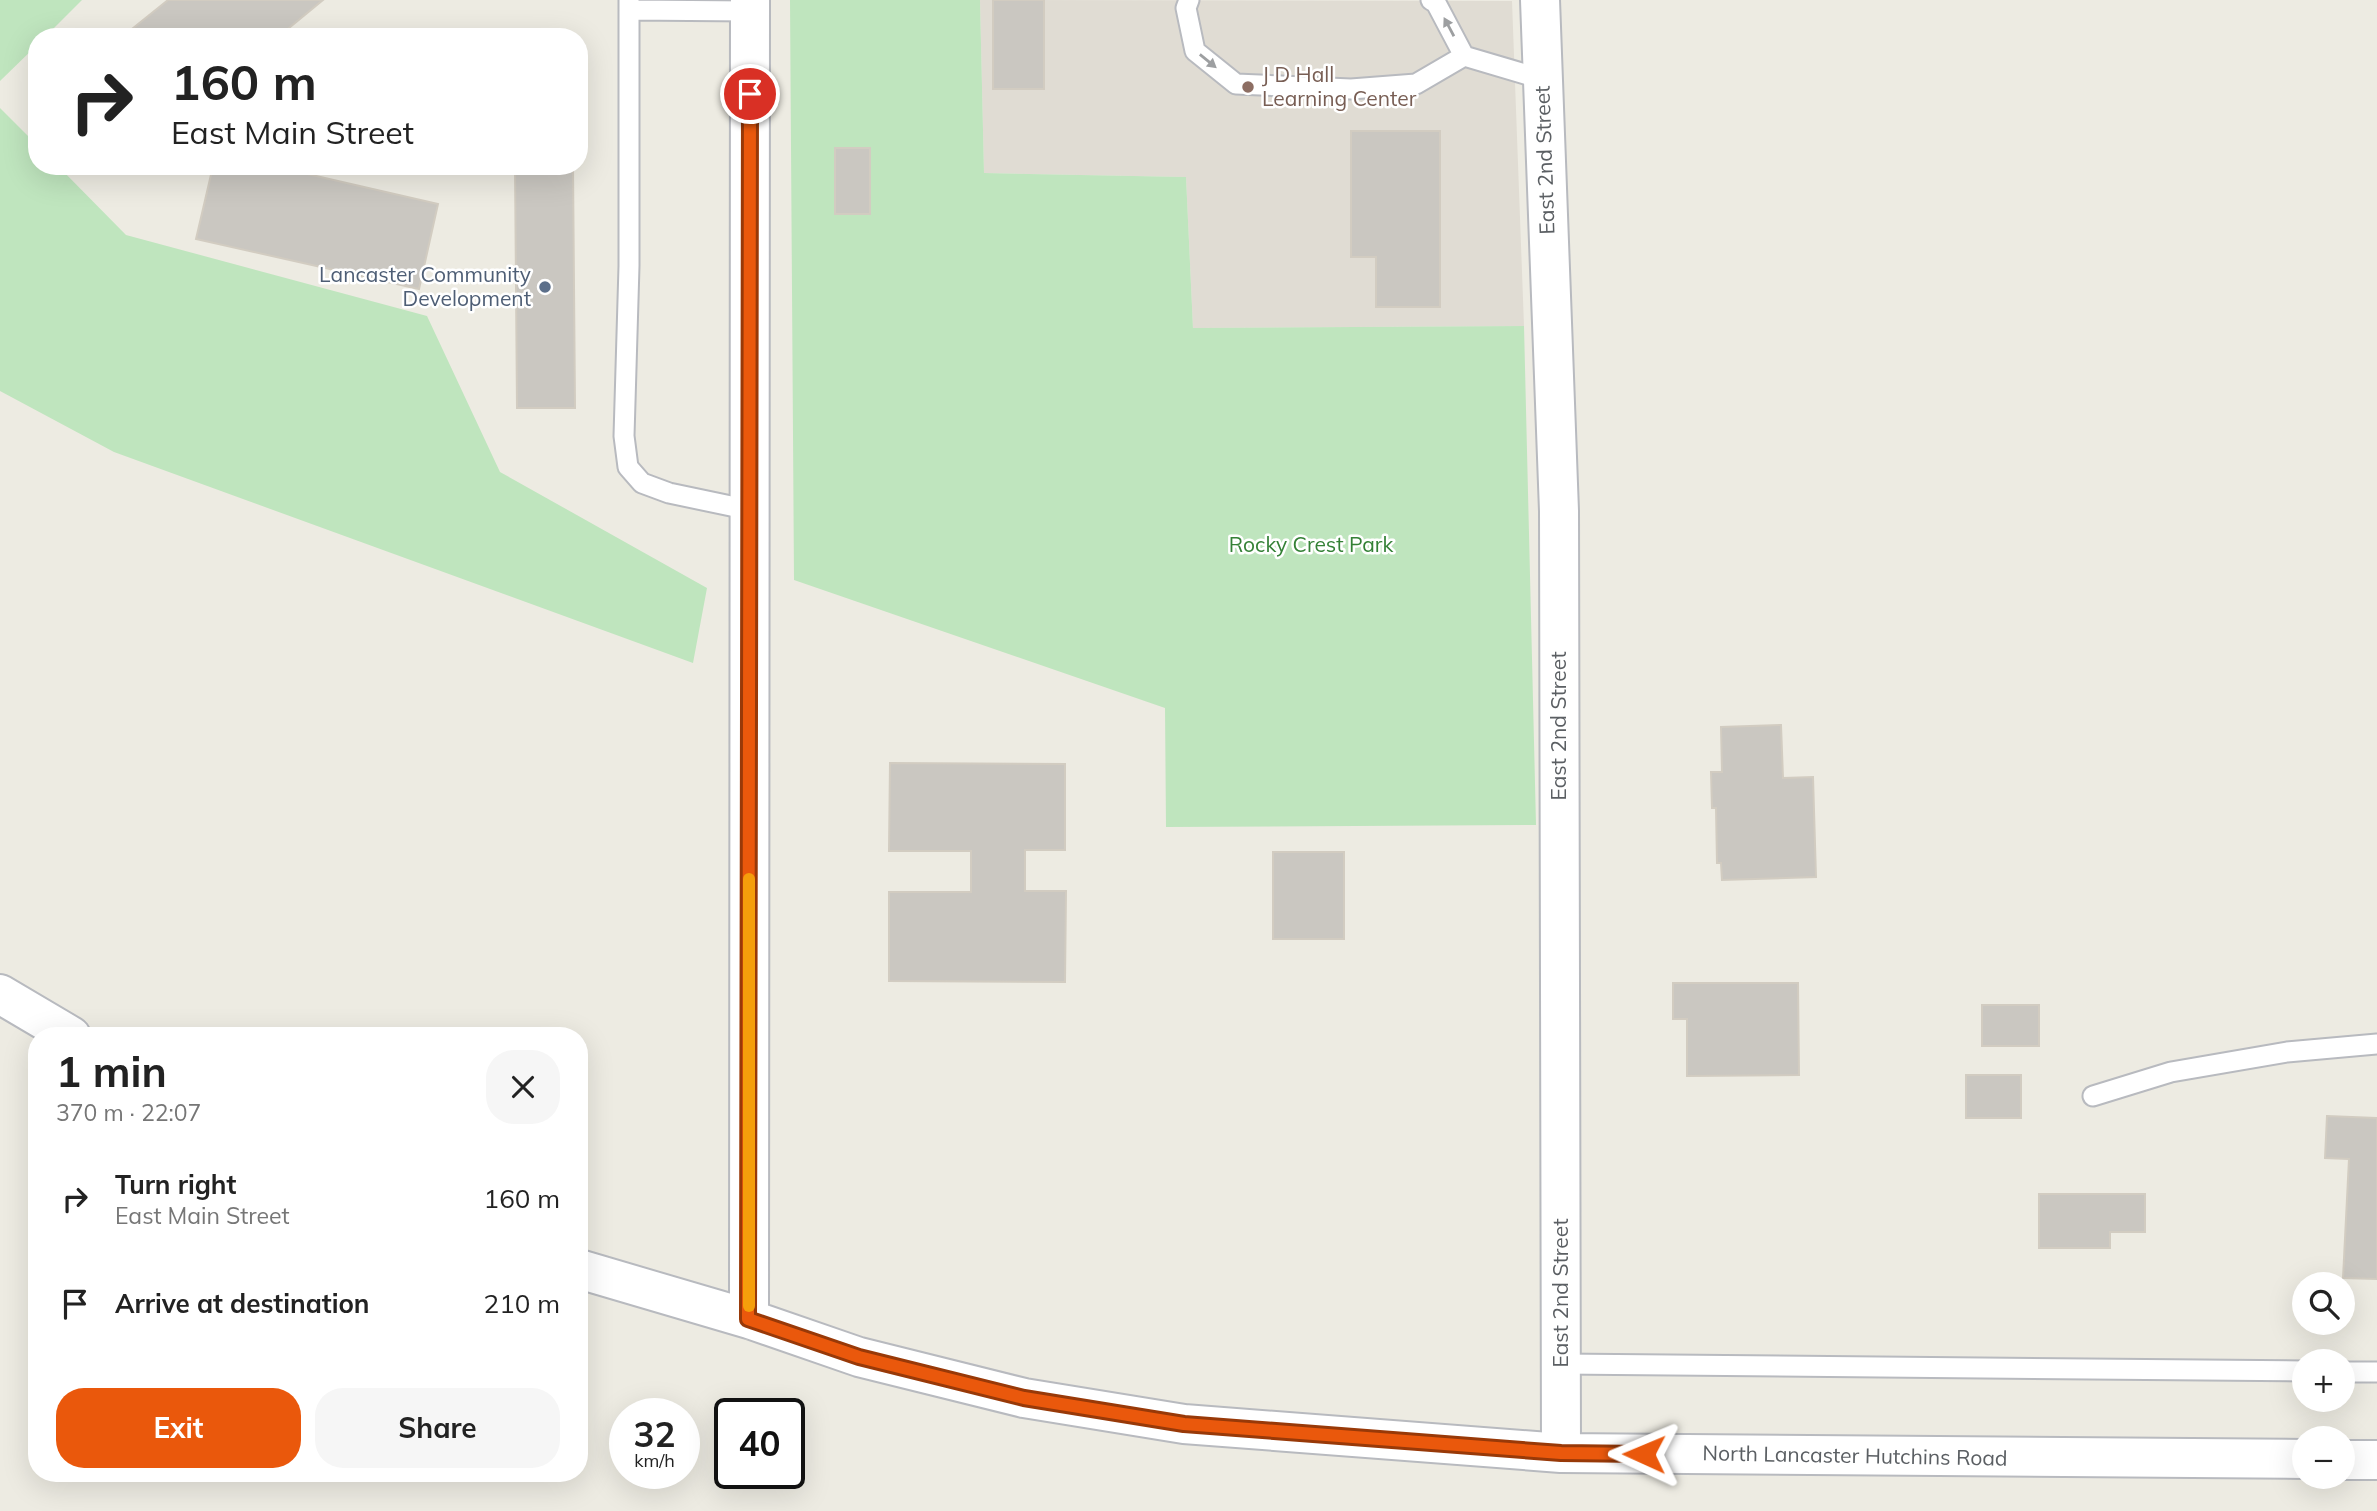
<!DOCTYPE html>
<meta charset="utf-8">
<style>
:root{--surface:#fff;--page:#f6f6f6;--text:#222;--muted:#767676;--accent:#ea580c}
body{margin:0;font-family:Mulish,sans-serif;background:var(--page);color:var(--text);height:100vh;display:flex;flex-direction:column;font-size:26px;white-space:nowrap}
*{box-sizing:border-box;margin:0}
p{font-size:23px;color:var(--muted)}
.icon{flex:none;width:38px;height:38px;fill:none;stroke:currentColor;stroke-width:2;stroke-linecap:round;stroke-linejoin:round}
.map{position:relative;flex:1;overflow:hidden}
.panel{position:absolute;left:28px;top:1027px;width:560px;height:455px;display:flex;flex-direction:column;background:var(--surface);border-radius:28px;box-shadow:0 7px 28px #0002}
.panel>*{flex:none}
.hud{position:absolute;left:28px;top:28px;width:560px;height:147px;border-radius:28px;box-shadow:0 7px 28px #0002;background:#fff;color:var(--text);overflow:hidden}
.buttons{position:absolute;left:2292px;top:1272px;display:grid;gap:14px}
.buttons a{display:grid;place-items:center;width:63px;height:63px;border-radius:50%;background:var(--surface);box-shadow:0 7px 28px #0002;font-size:35px}
.speed{position:absolute;left:609px;top:1398px;display:flex;gap:14px;font-size:35px;font-weight:700;text-align:center}
.speed>*{display:grid;place-content:center;width:91px;height:91px;border-radius:50%;background:var(--surface);box-shadow:0 7px 28px #0002;line-height:1}
.speed small{font-size:18px;font-weight:400}
.speed .limit{border:4px solid #111;border-radius:10px;background:#fff;color:#111}
.pin{position:absolute;display:grid;place-items:center;width:60px;height:60px;color:#fff;margin:-30px;border:4px solid #fff;border-radius:50%;box-shadow:0 2px 7px #0007}
.me{position:absolute;width:77px;margin:-38px;rotate:271deg;stroke-linejoin:round;filter:drop-shadow(0 0 5px #0008)}
.turn{display:flex;align-items:center;gap:24px;height:147px;padding:0 28px;font-size:32px}
.turn .icon{width:91px;height:91px;stroke-width:2.5}
.turn b{display:block;font-size:49px;line-height:60px}
.round{display:grid;place-items:center;flex:none;width:74px;height:74px;border-radius:28px;background:var(--page)}
.head{display:flex;align-items:center;justify-content:space-between;height:119px;padding:0 28px}
h1{font-size:42px;font-weight:700;line-height:52px}
.button{display:flex;gap:14px;margin-top:auto;padding:14px 28px}
.button a{flex:1;height:80px;border-radius:28px;background:var(--accent);color:#fff;font-size:28px;font-weight:700;line-height:80px;text-align:center}
.button a+a{background:var(--page);color:var(--text)}
ul{padding:0;list-style:none}
li{display:flex;align-items:center;gap:21px;height:105px;padding:0 28px}
li div{flex:1}
li b{display:block;font-size:26px}
li em{font-style:normal}
.map>svg:first-child{display:block}
.education{fill:#e0dcd3}
.green{fill:#bfe5be}
.building{fill:#cac7c1;stroke:#d2ccc1;stroke-width:2}
.lines{fill:none;stroke-linecap:round;stroke-linejoin:round}
.service-casing{stroke:#b8babf;stroke-width:23}
.tertiary-casing{stroke:#b8babf;stroke-width:42}
.service{stroke:#fff;stroke-width:19}
.tertiary{stroke:#fff;stroke-width:38}
.oneway{fill:#9d9fa1}
.route-casing{stroke:#983908;stroke-width:18}
.route{stroke:#ea580c;stroke-width:12}
.slow{stroke:#f59e0b;stroke-width:12}
.education-dot{fill:#8d6e63;stroke:#fff;stroke-width:2.5}
.service-dot{fill:#5c6f8a;stroke:#fff;stroke-width:2.5}
.labels{text-anchor:middle;stroke-width:5;stroke-linejoin:round;paint-order:stroke}
.education-label{font-size:21px;fill:#785e54;stroke:#fff;text-anchor:start}
.street-label{font-size:21px;fill:#5b5f63;stroke:#fff}
.service-label{font-size:21px;fill:#4e5e75;stroke:#fff;text-anchor:end}
.park-label{font-size:21px;fill:#348136;stroke:#fff}
</style>
<div class="map">
<svg width="2377" height="1511" viewBox="0 0 2377 1511">
<rect width="100%" height="100%" fill="#edebe2"/>
<path class="education" d="M980,0L1512,1L1524,326L1193,328L1186,177L984,173Z"/>
<path class="green" d="M0,0H82L45,37H37V45L0,81Z
M790,0H980L984,173L1186,177L1193,328L1524,326L1536,825L1166,827L1165,708L794,580Z
M0,108L37,145V166H58L126,235L427,316L500,472L707,588L693,663L114,452L0,391Z"/>
<path class="building" d="M168,0H323L278,37H122Z
M993,0H1044V89H993Z
M1351,131H1440V307H1376V257H1351Z
M835,148H870V214H835Z
M213,166H273L438,204L419,289L196,239Z
M515,166H573L575,408H517Z
M1781,725L1783,778L1813,777L1816,877L1722,880L1721,863H1717L1716,808H1712L1711,772H1722L1721,727Z
M890,763L1065,764V850H1025V891H1066L1065,982L889,981V892H971V851H889Z
M1273,852H1344V939H1273Z
M1673,983H1798L1799,1075L1687,1076V1019H1673Z
M1982,1005H2039V1046H1982Z
M1966,1075H2021V1118H1966Z
M2327,1116L2377,1118V1279L2343,1278L2349,1159L2325,1158Z
M2039,1194H2145V1232H2110V1248H2039Z"/>
<g class="lines">
<defs>
<path id="service" d="M629,0V266L624,436L628,467L642,483L669,493L750,510
M1189,0L1186,8L1195,51L1236,84L1351,89L1416,84L1464,56
M1431,0L1436,3L1464,56L1542,79
M629,10L750,11
M2093,1096L2171,1072L2287,1052L2377,1044
M1561,1364L2305,1371
M2343,1372H2377"/>
<path id="tertiary" d="M1540,0L1559,511L1561,1453
M0,994L71,1036
M579,1269L749,1319L859,1357L1024,1398L1184,1424L1561,1453L2305,1459
M749,1319L750,0
M2343,1460H2377"/>
</defs>
<use href="#service" class="service-casing"/>
<use href="#tertiary" class="tertiary-casing"/>
<use href="#service" class="service"/>
<use href="#tertiary" class="tertiary"/>
</g>
<defs><path id="oneway-solid" d="M-6-.8H1V-3.2L6.5 0L1 3.2V.8H-6Z" transform="scale(1.75)"/></defs>
<g class="oneway">
<use href="#oneway-solid" transform="translate(1449 27) rotate(-118)"/>
<use href="#oneway-solid" transform="translate(1208 61) rotate(39)"/>
</g>
<g class="lines">
<defs>
<path id="route" d="M750,94L748,1319L859,1357L1024,1398L1184,1424L1561,1453L1644,1454"/>
</defs>
<use href="#route" class="route-casing"/>
<use href="#route" class="route"/>
<path class="slow" d="M749,1306V879"/>
</g>
<circle class="education-dot" cx="1248" cy="87" r="7"/>
<circle class="service-dot" cx="545" cy="287" r="7"/>
<g class="labels">
<g class="education-label">
<text x="1262" y="82">J D Hall<tspan x="1262" dy="24">Learning Center</tspan></text>
</g>
<g class="street-label">
<text transform="translate(1545 160) rotate(-92)" y="7">East 2nd Street</text>
<text transform="translate(1559 726) rotate(-90)" y="7">East 2nd Street</text>
<text transform="translate(1561 1293) rotate(-90)" y="7">East 2nd Street</text>
<text transform="translate(1855 1456) rotate(1)" y="7">North Lancaster Hutchins Road</text>
</g>
<g class="service-label">
<text x="531" y="282">Lancaster Community<tspan x="531" dy="24">Development</tspan></text>
</g>
<g class="park-label">
<text x="1311" y="552">Rocky Crest Park</text>
</g>
</g>
</svg>
<div class="buttons">
<a><svg class="icon" aria-label="search" viewBox="0 0 24 24"><circle cx="10" cy="10" r="6"/><path d="M15 15l6 6"/></svg></a>
<a>+</a>
<a>−</a>
</div>
<div class="speed"><div>32<small>km/h</small></div><div class="limit">40</div></div>
<div class="pin" style="left:750px;top:94px;background:#d93025"><svg class="icon" aria-label="arrive" viewBox="0 0 24 24"><path d="M6 21V4h12l-3 4 3 4H6"/></svg></div>
<svg class="me" style="left:1644px;top:1454px" viewBox="-20 -20 40 40"><path d="M0-17L14 15 0 8-14 15z" fill="#ea580c" stroke="#fff" stroke-width="4"/></svg>
<div class="hud">
<div class="turn"><svg class="icon" aria-label="right" viewBox="0 0 24 24"><path d="M7 20v-9h11M14 6l5 5-5 5"/></svg><div><b>160 m</b>East Main Street</div></div>
</div>
<section class="panel">
<div class="head"><div><h1>1 min</h1><p>370 m · 22:07</p></div><a class="round"><svg class="icon" aria-label="close" viewBox="0 0 24 24"><path d="M6 6l12 12M18 6L6 18"/></svg></a></div>
<ul>
<li><svg class="icon" aria-label="right" viewBox="0 0 24 24"><path d="M7 20v-9h11M14 6l5 5-5 5"/></svg><div><b>Turn right</b><p>East Main Street</p></div><em>160 m</em></li>
<li><svg class="icon" aria-label="arrive" viewBox="0 0 24 24"><path d="M6 21V4h12l-3 4 3 4H6"/></svg><div><b>Arrive at destination</b></div><em>210 m</em></li>
</ul>
<div class="button"><a>Exit</a><a>Share</a></div>
</section>
</div>
